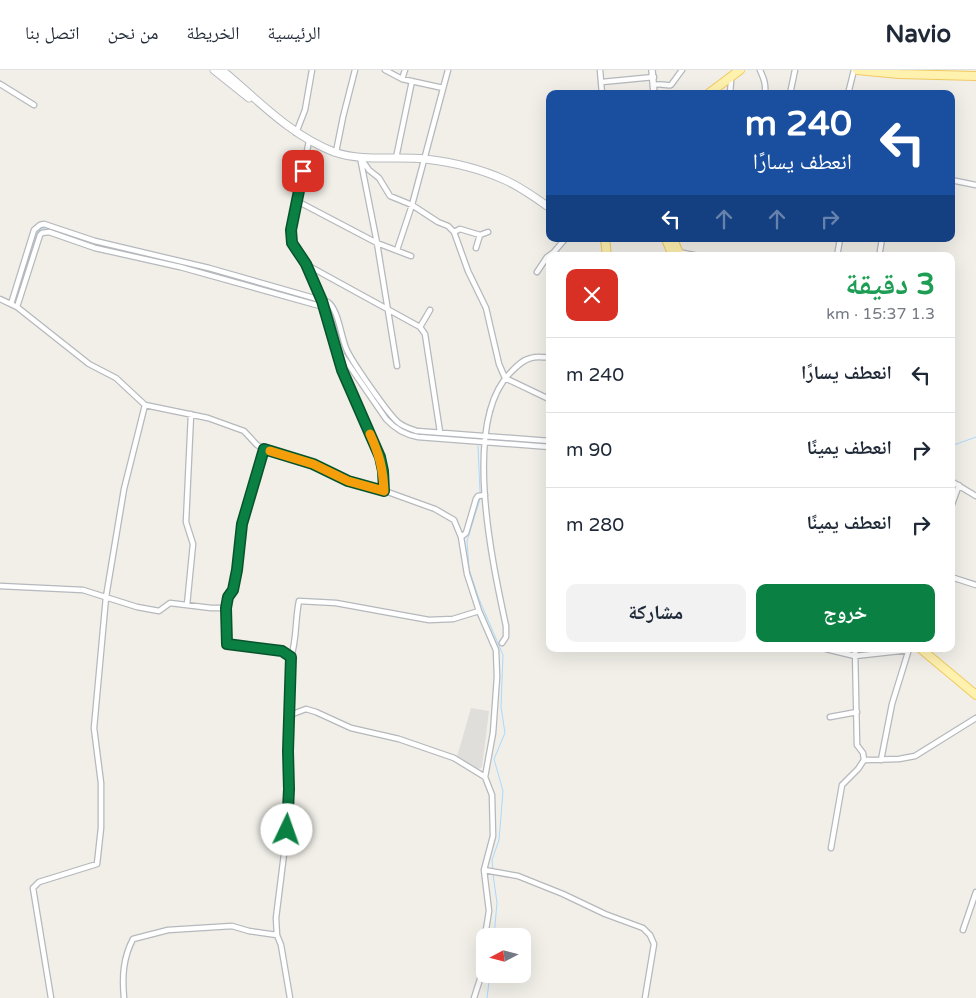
<!DOCTYPE html>
<html lang="ar">
<meta charset="utf-8">
<style>
:root{--surface:#fff;--page:#f2f2f3;--text:#1f2937;--muted:#747a83;--line:#e0e1e3;--accent:#0b8043}
body{margin:0;font-family:"Varela Round","Noto Naskh Arabic",sans-serif;background:var(--page);color:var(--text);direction:rtl;height:100vh;display:flex;flex-direction:column;font-size:19px;white-space:nowrap}
*{box-sizing:border-box;margin:0}
p{font-size:16px;color:var(--muted)}
.icon{flex:none;width:28px;height:28px;fill:none;stroke:currentColor;stroke-width:2;stroke-linecap:round;stroke-linejoin:round}
.map{position:relative;flex:1;overflow:hidden;direction:ltr}
.side{position:absolute;left:546px;top:182px;width:409px;height:400px;display:flex;flex-direction:column;background:var(--surface);border-radius:10px;box-shadow:0 5px 20px #0002;direction:rtl}
.side>*{flex:none}
.banner{position:absolute;left:546px;top:20px;width:409px;height:152px;border-radius:10px;box-shadow:0 5px 20px #0002;direction:rtl;background:#1a4fa0;color:#fff;overflow:hidden}
.needle{width:32px;rotate:263deg}
.buttons{position:absolute;left:476px;top:858px;display:grid;gap:10px}
.buttons a{display:grid;place-items:center;width:55px;height:55px;border-radius:10px;background:var(--surface);box-shadow:0 5px 20px #0002;font-size:25px}
.pin{position:absolute;display:grid;place-items:center;width:42px;height:42px;color:#fff;margin:-21px;border-radius:10px;box-shadow:0 2px 8px #0006}
.me{position:absolute;width:55px;margin:-28px;rotate:3deg;stroke-linejoin:round;filter:drop-shadow(0 0 4px #0008)}
.turn{display:flex;align-items:center;gap:18px;height:105px;padding:0 20px;font-size:22px}
.turn .icon{width:65px;height:65px;stroke-width:2.5}
.turn b{display:block;font-size:35px;line-height:42px}
.lanes{display:flex;align-items:center;height:48px;padding:0 20px;background:#0003;justify-content:center;gap:25px;direction:ltr}
.lanes .off{opacity:.35}
.round{display:grid;place-items:center;flex:none;width:52px;height:52px;border-radius:10px;background:var(--page)}
.headline{display:flex;align-items:center;justify-content:space-between;height:85px;padding:0 20px}
h1{font-size:30px;font-weight:700;line-height:38px;color:#1e9e55}
.cta{display:flex;gap:10px;margin-top:auto;padding:10px 20px}
.cta a{flex:1;height:58px;border-radius:10px;background:var(--accent);color:#fff;font-size:20px;font-weight:700;line-height:58px;text-align:center}
.cta a+a{background:var(--page);color:var(--text)}
ul{padding:0;list-style:none}
li{display:flex;align-items:center;gap:15px;height:75px;padding:0 20px;border-top:1px solid var(--line)}
li div{flex:1}
li b{display:block;font-size:19px}
li em{font-style:normal}
header{display:flex;align-items:center;gap:30px;box-sizing:border-box;height:70px;padding:0 25px;background:var(--surface);border-bottom:1px solid var(--line)}
header strong{font-size:24px}
nav{display:flex;gap:28px;margin-inline-start:auto;font-size:18px}
.map>svg:first-child{display:block}
.industrial{fill:#e0deda}
.lines{fill:none;stroke-linecap:round;stroke-linejoin:round}
.stream{stroke:#aadaff;stroke-width:1}
.minor-casing{stroke:#b5b8bc;stroke-width:7}
.tertiary-casing{stroke:#b5b8bc;stroke-width:8}
.secondary-casing{stroke:#b6babf;stroke-width:9}
.primary-casing{stroke:#f2c960;stroke-width:10}
.minor{stroke:#fff;stroke-width:4.5}
.tertiary{stroke:#fff;stroke-width:5.5}
.secondary{stroke:#fff;stroke-width:7}
.primary{stroke:#fff2af;stroke-width:8}
.route-casing{stroke:#07532c;stroke-width:12}
.route{stroke:#0b8043;stroke-width:9}
.slow{stroke:#f59e0b;stroke-width:9}
</style>
<header>
<strong>Navio</strong>
<nav><a>الرئيسية</a><a>الخريطة</a><a>من نحن</a><a>اتصل بنا</a></nav>
</header>
<div class="map">
<svg width="976" height="928" viewBox="0 0 976 928">
<rect width="100%" height="100%" fill="#f1efe8"/>
<path class="industrial" d="M471,638L489,641L482,697L477,700L457,687Z"/>
<g class="lines">
<path class="stream" d="M186,195L318,233
M16,229L37,163L42,158L93,174L175,193
M328,236L331,238L344,283L391,350C408,366 428,364 450,366
M518,371L550,373
M478,376L480,422
M951,376L976,367
M480,429L467,471L469,499L479,529L503,585L501,637L505,663L494,689L503,721L499,770L492,790L493,800
M493,804L497,833L494,866
M487,928L490,904"/>
<defs>
<path id="minor" d="M385,0L402,9L443,18
M600,0L602,24
M760,0C764,9 766,14 765,24
M402,9L405,0
M602,12L654,7
M0,14L34,35
M654,15C661,13 665,16 671,15L682,0
M730,24L731,11L730,6
M790,24L795,0
M848,24L854,0
M296,63L305,40L312,0
M309,71L291,160L292,173L306,194L322,231L342,300L380,387L383,401L385,421L435,439L454,450L461,467L467,504L479,541L496,580L497,607L493,663L485,707L492,725L493,766L484,800L489,841L485,866
M336,82L343,47L355,0
M396,88L412,11
M951,110L976,115
M297,131L377,173L411,186
M454,162L460,159L480,165L488,162
M476,178L480,165
M397,180L412,135L448,0
M880,181L882,169
M678,182L699,186
M837,186L840,169
M307,195L420,257L425,264L440,362
M537,202L547,187L554,182L565,169
M0,229L17,237L89,294L116,308L145,335L124,419L106,527L94,658L101,713V758L97,794L39,812L33,818L51,928
M11,234L34,160L40,155L44,154L95,171L209,198L328,232C338,239 341,266 346,278C350,289 390,347 399,353C404,357 411,359 417,361L550,371
M17,237L40,165L42,163L49,162L95,178L180,197L327,238L342,285L386,349C395,359 406,365 418,367L550,377
M420,257L430,240
M397,296L377,173L360,87L369,100L379,108L390,126L412,135L438,152L448,156L454,162L468,201L486,238L499,294L505,308L549,329
M145,335L208,348L244,361L257,375L264,379L313,394L348,411L385,421
M951,411L976,426
M951,437L959,415
M461,467L466,463L476,429L478,426L485,425
M951,507L976,515
M0,516L83,520L137,537L159,541L170,533L211,538H226L227,574L282,581L291,587L288,681L289,719L287,760L276,848L277,865L281,875L290,928
M187,535L193,474L186,452L191,344
M226,538L228,527L233,520L237,500L242,454L264,379
M502,573L506,567V556C493,495 461,353 510,303C516,297 522,290 531,288C538,286 544,288 550,287
M826,579L855,586L909,580
M291,587C297,569 295,550 299,531L336,533L429,550L453,549L479,541
M290,645L306,639L316,642L351,658L399,669L454,688L485,707
M830,647L857,642
M864,690L899,689L915,686L976,648
M881,690L892,634L909,579
M831,778L842,715L858,699L864,690L863,683L857,675L855,579
M484,800L518,806L563,824L605,844L643,858L650,865L654,874L645,928
M963,860L976,822
M124,928C122,907 123,888 133,869L168,860L232,856L249,861L277,865
M474,928L482,903L485,867"/>
<path id="tertiary" d="M652,0L654,24"/>
<path id="secondary" d="M214,0L249,28
M222,0C258,30 290,65 334,82C363,92 395,86 425,89C451,92 481,99 505,110C521,117 536,128 550,138"/>
<path id="primary" d="M857,0L899,4L976,6
M708,24L740,0
M605,169L607,186
M666,169L673,186
M673,169L680,186
M921,579L976,625"/>
</defs>
<use href="#minor" class="minor-casing"/>
<use href="#tertiary" class="tertiary-casing"/>
<use href="#secondary" class="secondary-casing"/>
<use href="#primary" class="primary-casing"/>
<use href="#minor" class="minor"/>
<use href="#tertiary" class="tertiary"/>
<use href="#secondary" class="secondary"/>
<use href="#primary" class="primary"/>
</g>
<g class="lines">
<defs>
<path id="route" d="M287,760L289,719L288,681L291,587L282,581L227,574L226,538L228,527L233,520L237,500L242,454L264,379L313,394L348,411L384,421L383,401L380,387L342,300L322,231L306,194L292,173L291,160L303,101"/>
</defs>
<use href="#route" class="route-casing"/>
<use href="#route" class="route"/>
<path class="slow" d="M270,381L313,394L348,411L384,421C383,398 379,384 370,364"/>
</g>
</svg>
<div class="buttons">
<a><svg class="needle" viewBox="-14 -14 28 28"><path d="M0-13l5 13h-10z" fill="#e53935"/><path d="M0 13l5-13h-10z" fill="#747a83"/></svg></a>
</div>
<div class="pin" style="left:303px;top:101px;background:#d93025"><svg class="icon" aria-label="arrive" viewBox="0 0 24 24"><path d="M6 21V4h12l-3 4 3 4H6"/></svg></div>
<svg class="me" style="left:287px;top:760px" viewBox="-20 -20 40 40"><circle r="19" fill="#fff"/><path d="M0-13L10 11 0 6-10 11z" fill="#0b8043"/></svg>
<div class="banner">
<div class="turn"><svg class="icon" aria-label="left" viewBox="0 0 24 24"><path d="M17 20v-9H6M10 6l-5 5 5 5"/></svg><div><b>240 m</b>انعطف يسارًا</div></div>
<div class="lanes"><svg class="icon" aria-label="left" viewBox="0 0 24 24"><path d="M17 20v-9H6M10 6l-5 5 5 5"/></svg><svg class="icon off" aria-label="ahead" viewBox="0 0 24 24"><path d="M12 20V5M6 11l6-6 6 6"/></svg><svg class="icon off" aria-label="ahead" viewBox="0 0 24 24"><path d="M12 20V5M6 11l6-6 6 6"/></svg><svg class="icon off" aria-label="right" viewBox="0 0 24 24"><path d="M7 20v-9h11M14 6l5 5-5 5"/></svg></div>
</div>
<section class="side">
<div class="headline"><div><h1>3 دقيقة</h1><p>1.3 km · 15:37</p></div><a class="round" style="background:#d93025;color:#fff"><svg class="icon" aria-label="close" viewBox="0 0 24 24"><path d="M6 6l12 12M18 6L6 18"/></svg></a></div>
<ul>
<li><svg class="icon" aria-label="left" viewBox="0 0 24 24"><path d="M17 20v-9H6M10 6l-5 5 5 5"/></svg><div><b>انعطف يسارًا</b></div><em>240 m</em></li>
<li><svg class="icon" aria-label="right" viewBox="0 0 24 24"><path d="M7 20v-9h11M14 6l5 5-5 5"/></svg><div><b>انعطف يمينًا</b></div><em>90 m</em></li>
<li><svg class="icon" aria-label="right" viewBox="0 0 24 24"><path d="M7 20v-9h11M14 6l5 5-5 5"/></svg><div><b>انعطف يمينًا</b></div><em>280 m</em></li>
</ul>
<div class="cta"><a>خروج</a><a>مشاركة</a></div>
</section>
</div>
